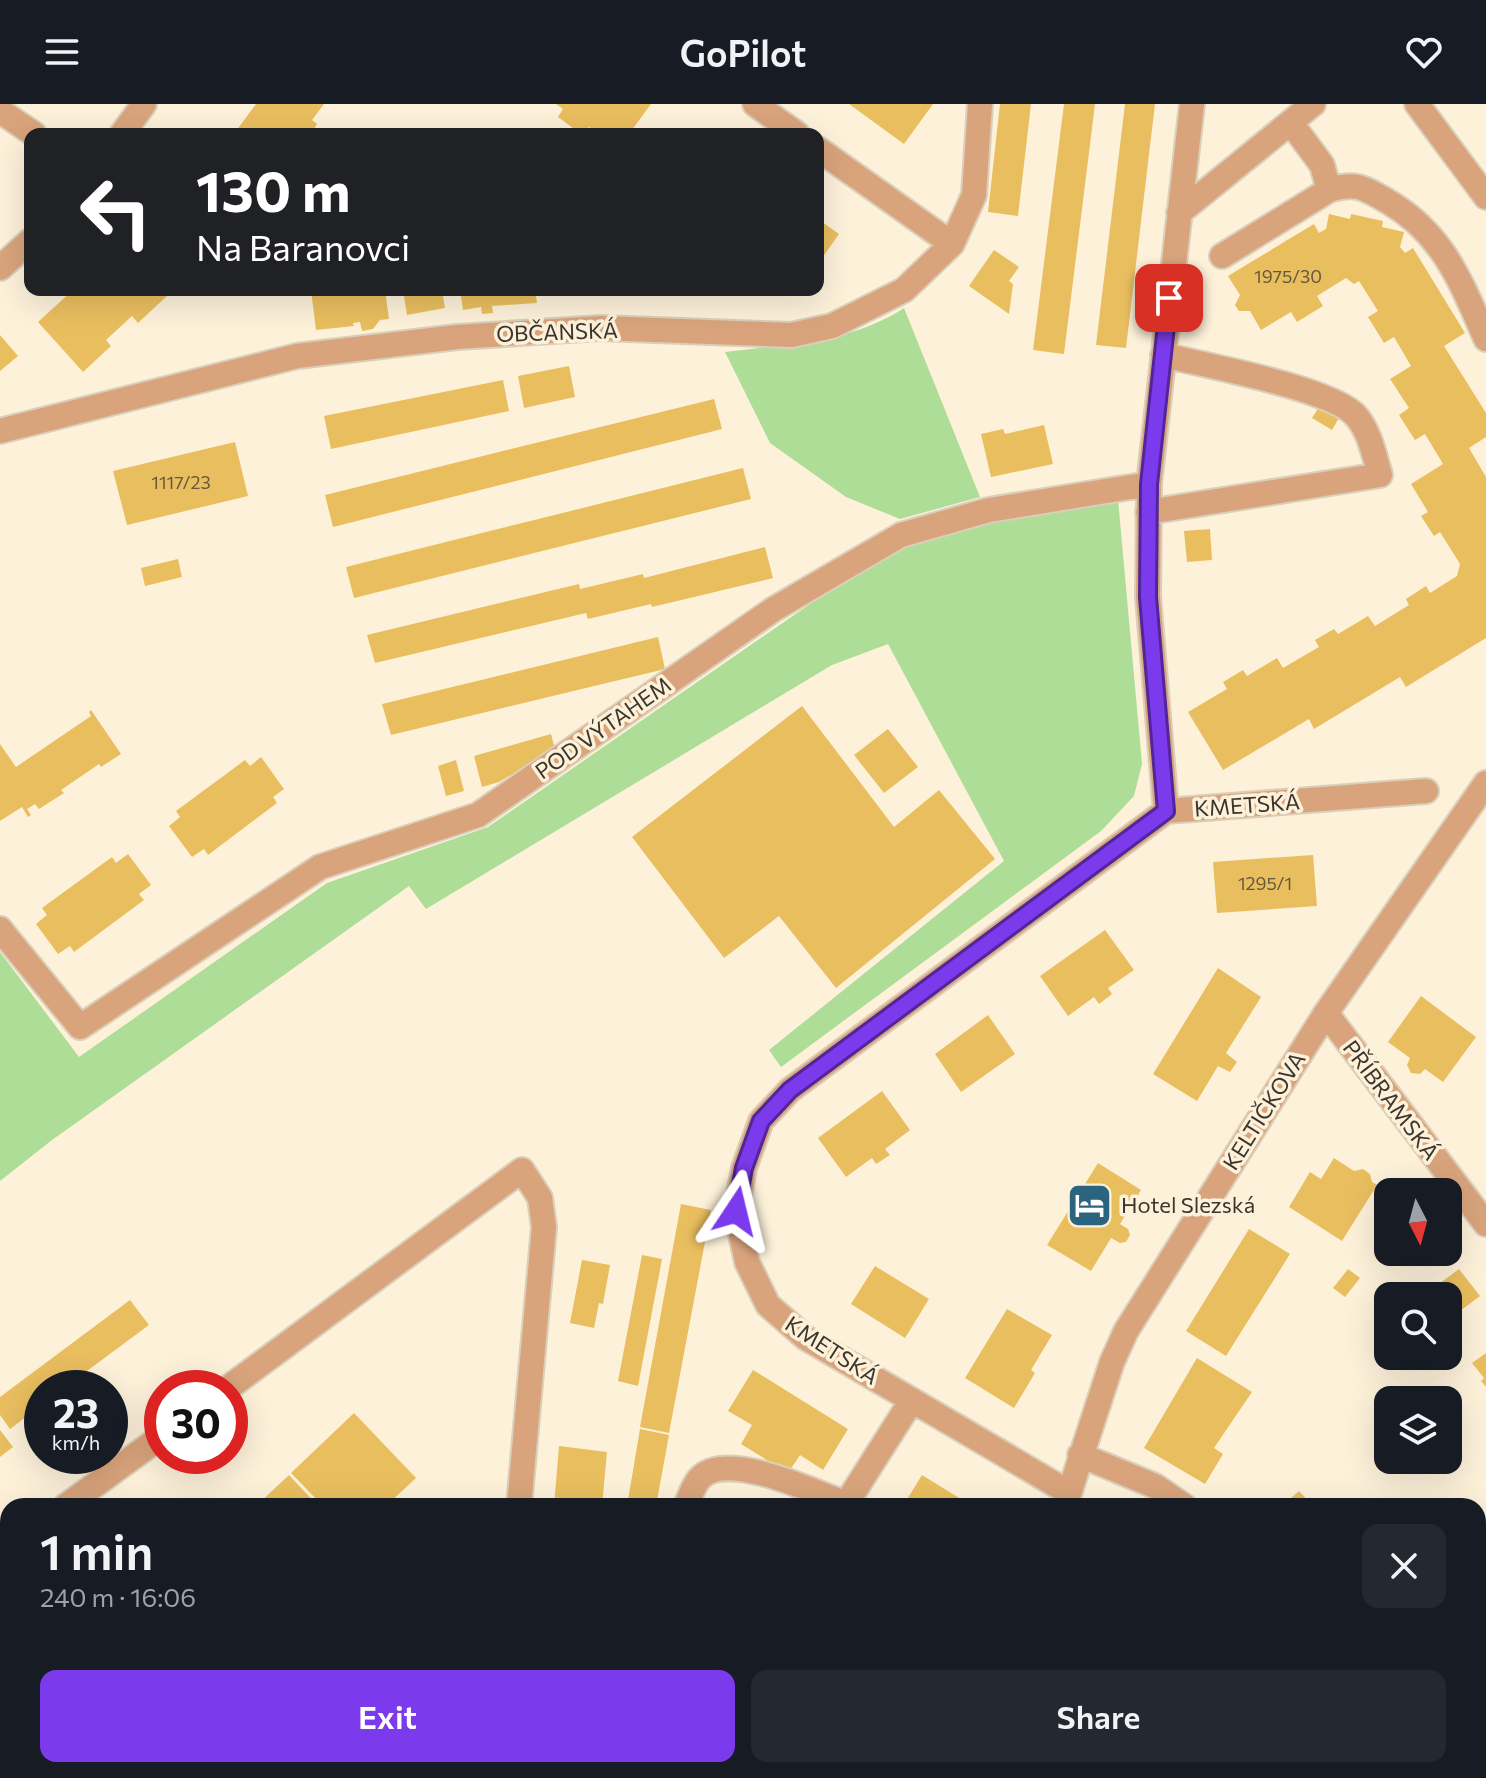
<!DOCTYPE html>
<meta charset="utf-8">
<style>
:root{--surface:#171b24;--page:#242831;--text:#f1f3f6;--muted:#9ea1a6;--accent:#7c3aed}
body{margin:0;font-family:Commissioner,sans-serif;background:var(--page);color:var(--text);height:100vh;display:flex;flex-direction:column;font-size:30px;white-space:nowrap}
*{box-sizing:border-box;margin:0}
p{font-size:26px;color:var(--muted)}
.icon{flex:none;width:44px;height:44px;fill:none;stroke:currentColor;stroke-width:2;stroke-linecap:round;stroke-linejoin:round}
.map{position:relative;flex:1;overflow:hidden}
.side{position:absolute;left:0px;top:1394px;width:1486px;height:280px;display:flex;flex-direction:column;background:var(--surface);border-radius:24px 24px 0 0;box-shadow:0 8px 32px #0002}
.side>*{flex:none}
.hud{position:absolute;left:24px;top:24px;width:800px;height:168px;border-radius:16px;box-shadow:0 8px 32px #0002;background:#202124;color:#fff;overflow:hidden}
.needle{width:52px;rotate:174deg}
.tools{position:absolute;left:1374px;top:1074px;display:grid;gap:16px}
.tools a{display:grid;place-items:center;width:88px;height:88px;border-radius:16px;background:var(--surface);box-shadow:0 8px 32px #0002;font-size:40px}
.speed{position:absolute;left:24px;top:1266px;display:flex;gap:16px;font-size:40px;font-weight:700;text-align:center}
.speed>*{display:grid;place-content:center;width:104px;height:104px;border-radius:50%;background:var(--surface);box-shadow:0 8px 32px #0002;line-height:1}
.speed small{font-size:20px;font-weight:400}
.speed .limit{border:12px solid #d22;background:#fff;color:#111}
.pin{position:absolute;display:grid;place-items:center;width:68px;height:68px;color:#fff;margin:-34px;border-radius:16px;box-shadow:0 4px 12px #0006}
.me{position:absolute;width:88px;margin:-44px;rotate:10deg;stroke-linejoin:round;filter:drop-shadow(0 0 6px #0008)}
.turn{display:flex;align-items:center;gap:28px;height:168px;padding:0 40px;font-size:36px}
.turn .icon{width:104px;height:104px;stroke-width:2.5}
.turn b{display:block;font-size:56px;line-height:68px}
.round{display:grid;place-items:center;flex:none;width:84px;height:84px;border-radius:16px;background:var(--page)}
.headline{display:flex;align-items:center;justify-content:space-between;height:136px;padding:0 40px}
h1{font-size:48px;font-weight:600;line-height:60px}
.cta{display:flex;gap:16px;margin-top:auto;padding:16px 40px}
.cta a{flex:1;height:92px;border-radius:16px;background:var(--accent);color:#fff;font-size:32px;font-weight:600;line-height:92px;text-align:center}
.cta a+a{background:var(--page);color:var(--text)}
header{display:flex;justify-content:space-between;align-items:center;height:104px;padding:0 40px;background:var(--surface);font-size:36px;font-weight:600}
.map>svg:first-child{display:block}
.green{fill:#addd96}
.building{fill:#e9be5f}
.lines{fill:none;stroke-linecap:round;stroke-linejoin:round}
.minor-casing{stroke:#dacfbb;stroke-width:28}
.minor{stroke:#d9a47c;stroke-width:24}
.route-casing{stroke:#51269a;stroke-width:20}
.route{stroke:#7c3aed;stroke-width:14}
.labels{text-anchor:middle;stroke-width:7;stroke-linejoin:round;paint-order:stroke}
.number-label{font-size:18px;fill:#66583a}
.street-label{font-size:22px;fill:#3b362d;stroke:#fdf1da}
.poi-label{font-size:22px;fill:#3b362d;stroke:#fdf1da;text-anchor:start}
</style>
<header><svg class="icon" aria-label="menu" viewBox="0 0 24 24"><path d="M4 6h16M4 12h16M4 18h16"/></svg>GoPilot<svg class="icon" aria-label="heart" viewBox="0 0 24 24"><path d="M12 20l-8-8c-3-5 5-10 8-4 3-6 11-1 8 4z"/></svg></header>
<div class="map">
<svg width="1486" height="1674" viewBox="0 0 1486 1674">
<rect width="100%" height="100%" fill="#fdf1da"/>
<path class="green" d="M904,204L980,393L900,415L846,393L770,339L725,248C786,240 851,239 904,204Z
M1118,395L1142,660L1134,692L1101,727L781,963L769,946L1004,757L888,540L832,561L426,805L409,782L52,1036L0,1077V848L79,953L327,779L488,723L810,500L912,438L992,413Z
M533,1666H838L862,1674H532Z"/>
<path class="building" d="M256,0H324L312,16L317,20L311,30H240L236,27Z
M556,0H651L629,30H599L589,23L581,30L558,13L563,5Z
M849,0H933L904,40Z
M1000,0H1031L1018,112L988,108Z
M1064,0H1095L1064,250L1033,246Z
M1125,0H1155L1126,244L1096,241Z
M1329,110L1350,115L1351,110L1383,117L1382,123L1404,128L1400,143L1405,149L1413,144L1465,229L1444,242L1486,309V333L1469,344L1486,373V534L1406,583L1400,573L1314,625L1309,615L1223,666L1188,608L1227,585L1223,578L1243,566L1247,572L1277,554L1283,564L1319,543L1315,536L1334,525L1338,530L1368,512L1375,522L1409,501L1406,495L1426,482L1430,489L1457,472L1460,460L1440,428L1434,432L1421,412L1428,408L1411,380L1443,360L1425,330L1415,336L1399,311L1409,304L1390,275L1411,262L1394,233L1384,239L1368,213L1378,207L1359,177L1354,180L1346,174L1317,192L1323,202L1297,218L1291,208L1261,226L1250,207H1239L1235,201L1240,191L1228,172L1314,120L1319,129L1326,125Z
M818,115L839,130L818,160Z
M994,146L1019,163L1009,177L1013,180L1009,210L969,182Z
M73,186H161L167,192L138,219L132,212L106,236L111,242L83,268L38,218Z
M311,186H385L389,215L380,216L373,225L362,227L360,218L353,219L354,222L316,226Z
M403,186H442L445,204L407,211Z
M460,186H535L537,199L492,202L493,209L482,210L481,203L463,206Z
M0,231L18,252L0,267Z
M569,262L575,293L524,304L518,272Z
M503,276L509,307L331,345L324,312Z
M714,295L722,325L333,423L325,391Z
M1319,303L1339,314L1332,326L1312,314Z
M1044,321L1053,360L991,373L981,330L1003,325L1005,330Z
M235,338L248,392L127,421L113,367Z
M743,364L751,395L354,494L346,463Z
M1210,425L1212,456L1187,458L1184,427Z
M765,443L773,474L652,503L651,500L588,515L586,509L375,559L367,531L579,480L580,485L643,470L644,474Z
M178,455L182,473L145,482L141,464Z
M658,533L665,565L391,631L382,600Z
M802,602L894,723L939,686L995,755L836,884L779,812L724,854L632,733Z
M91,606L121,650L101,663L99,660L61,686L64,689L39,705L35,700L27,705L31,711L28,713L22,703L0,717V640L16,663L91,612L89,608Z
M888,625L918,663L884,689L854,651Z
M551,630L555,645L499,678L482,683L474,652Z
M261,653L284,685L273,693L277,699L208,751L204,745L192,753L169,722L180,713L176,707L245,656L250,662Z
M456,656L464,687L446,692L438,662Z
M128,750L151,781L139,790L144,796L74,848L70,842L58,850L36,820L47,811L42,804L112,753L116,759Z
M1313,751L1317,802L1217,809L1213,758Z
M1105,826L1134,866L1108,884L1112,890L1099,900L1094,893L1068,912L1040,872Z
M1218,864L1261,893L1226,949L1237,958L1230,968L1218,962L1197,997L1153,970Z
M1421,892L1476,933L1443,978L1425,965L1420,970L1411,969L1407,961L1410,954L1388,938Z
M988,911L1015,950L961,988L935,950Z
M882,987L910,1026L885,1045L890,1051L876,1060L872,1054L846,1073L818,1034Z
M1334,1054L1354,1067L1363,1065L1370,1070L1372,1078L1377,1081L1342,1137L1289,1103L1310,1068L1321,1075Z
M1098,1059L1141,1086L1120,1120L1128,1125L1130,1131L1126,1138L1120,1139L1111,1134L1091,1167L1047,1141Z
M681,1100L711,1106L669,1329L640,1323Z
M1249,1125L1290,1150L1226,1252L1186,1227Z
M642,1151L662,1155L638,1282L618,1277Z
M582,1156L610,1161L603,1200L599,1199L594,1224L570,1219Z
M875,1162L929,1195L905,1234L851,1200Z
M1348,1165L1360,1174L1345,1193L1333,1184Z
M1459,1165L1480,1192L1448,1216V1192H1423Z
M130,1196L149,1221L64,1284H42V1301L10,1325L0,1311V1293Z
M1007,1205L1052,1231L1031,1266L1035,1269L1014,1304L965,1274Z
M1486,1249V1283L1481,1277L1484,1274L1472,1259Z
M1197,1254L1252,1288L1214,1344L1223,1350L1205,1380L1144,1344Z
M753,1266L848,1325L823,1366L800,1351L788,1369L741,1340L752,1321L728,1307Z
M354,1309L416,1374L386,1402H323L291,1369Z
M640,1325L669,1331L656,1402H627Z
M0,1326L13,1343L0,1353Z
M559,1342L607,1348L602,1402H554Z
M289,1371L318,1402H256Z
M922,1371L972,1402H903Z
M1299,1387L1313,1402H1282Z
M6,1599L8,1600V1666H63L62,1674H0V1628H3Z
M1104,1666H1192L1193,1674H1105Z"/>
<g class="lines">
<defs>
<path id="minor" d="M755,0L797,30
M1417,0L1486,93
M0,7L34,30
M1291,19L1322,61L1329,86
M122,30L144,0
M818,45L952,140
M1179,109L1313,0
M1222,152L1329,86C1355,78 1363,83 1387,97C1443,129 1461,178 1486,235
M0,164L30,137
M0,327L297,252L457,233L601,224L792,231L832,222L904,186L952,140L974,91L980,0
M1148,408L1380,371C1374,351 1370,329 1357,313C1335,285 1203,261 1163,251
M1166,707L1148,493L1149,380L1192,0
M0,825L80,923L320,763L478,711L774,505L901,431L989,406L1149,380
M1326,909L1486,1120
M228,1284L522,1066L540,1094L544,1123L519,1402
M1080,1351L1155,1382L1184,1402
M1068,1388L806,1234L768,1201L747,1158L736,1107L744,1064L761,1017L790,986L1166,707L1426,687
M846,1400L912,1296
M66,1402L162,1332
M686,1402C690,1393 693,1381 700,1374C727,1345 820,1390 851,1402
M1065,1402L1112,1258L1126,1227L1326,909L1486,679
M0,1453L8,1447
M362,1666L396,1674
M170,1674L179,1666
M482,1674L483,1666
M974,1674L979,1666
M1476,1674L1486,1673"/>
</defs>
<use href="#minor" class="minor-casing"/>
<use href="#minor" class="minor"/>
</g>
<g class="lines">
<defs>
<path id="route" d="M736,1107L744,1064L761,1017L790,986L1166,707L1148,493L1149,380L1169,194"/>
</defs>
<use href="#route" class="route-casing"/>
<use href="#route" class="route"/>
</g>
<defs>
<symbol id="hotel-square" viewBox="-11 -11 22 22"><rect x="-9" y="-9" width="18" height="18" rx="4" fill="#2b647e" stroke="#fdf1da"/><path d="M-6-4.5h1.5V1H6V5H4.5V3h-9V5H-6ZM-4 0a1.8 1.8 0 1 1 3.6 0ZM.5 0V-2.5h3Q6-2.5 6 0Z" fill="#fff"/></symbol>
</defs>
<g fill-rule="evenodd">
<use href="#hotel-square" x="1064" y="1076" width="51" height="51"/>
</g>
<g class="labels">
<g class="number-label">
<text x="1288" y="179">1975/30</text>
<text x="181" y="385">1117/23</text>
<text x="1265" y="786">1295/1</text>
</g>
<g class="street-label">
<text transform="translate(557 228) rotate(-2)" y="8">OBČANSKÁ</text>
<text transform="translate(603 624) rotate(-35)" y="8">POD VÝTAHEM</text>
<text transform="translate(1247 701) rotate(-4)" y="8">KMETSKÁ</text>
<text transform="translate(1391 996) rotate(53)" y="8">PŘÍBRAMSKÁ</text>
<text transform="translate(1264 1007) rotate(-58)" y="8">KELTIČKOVA</text>
<text transform="translate(832 1246) rotate(33)" y="8">KMETSKÁ</text>
</g>
<g class="poi-label">
<text x="1121" y="1109">Hotel Slezská</text>
</g>
</g>
</svg>
<div class="tools">
<a><svg class="needle" viewBox="-14 -14 28 28"><path d="M0-13l5 13h-10z" fill="#e53935"/><path d="M0 13l5-13h-10z" fill="#9ea1a6"/></svg></a>
<a><svg class="icon" aria-label="search" viewBox="0 0 24 24"><circle cx="10" cy="10" r="6"/><path d="M15 15l6 6"/></svg></a>
<a><svg class="icon" aria-label="layers" viewBox="0 0 24 24"><path d="M12 4l9 5-9 5-9-5zM3 14l9 5 9-5"/></svg></a>
</div>
<div class="speed"><div>23<small>km/h</small></div><div class="limit">30</div></div>
<div class="pin" style="left:1169px;top:194px;background:#d93025"><svg class="icon" aria-label="arrive" viewBox="0 0 24 24"><path d="M6 21V4h12l-3 4 3 4H6"/></svg></div>
<svg class="me" style="left:736px;top:1107px" viewBox="-20 -20 40 40"><path d="M0-17L14 15 0 8-14 15z" fill="#7c3aed" stroke="#fff" stroke-width="4"/></svg>
<div class="hud">
<div class="turn"><svg class="icon" aria-label="left" viewBox="0 0 24 24"><path d="M17 20v-9H6M10 6l-5 5 5 5"/></svg><div><b>130 m</b>Na Baranovci</div></div>
</div>
<section class="side">
<div class="headline"><div><h1>1 min</h1><p>240 m · 16:06</p></div><a class="round"><svg class="icon" aria-label="close" viewBox="0 0 24 24"><path d="M6 6l12 12M18 6L6 18"/></svg></a></div>
<div class="cta"><a>Exit</a><a>Share</a></div>
</section>
</div>
